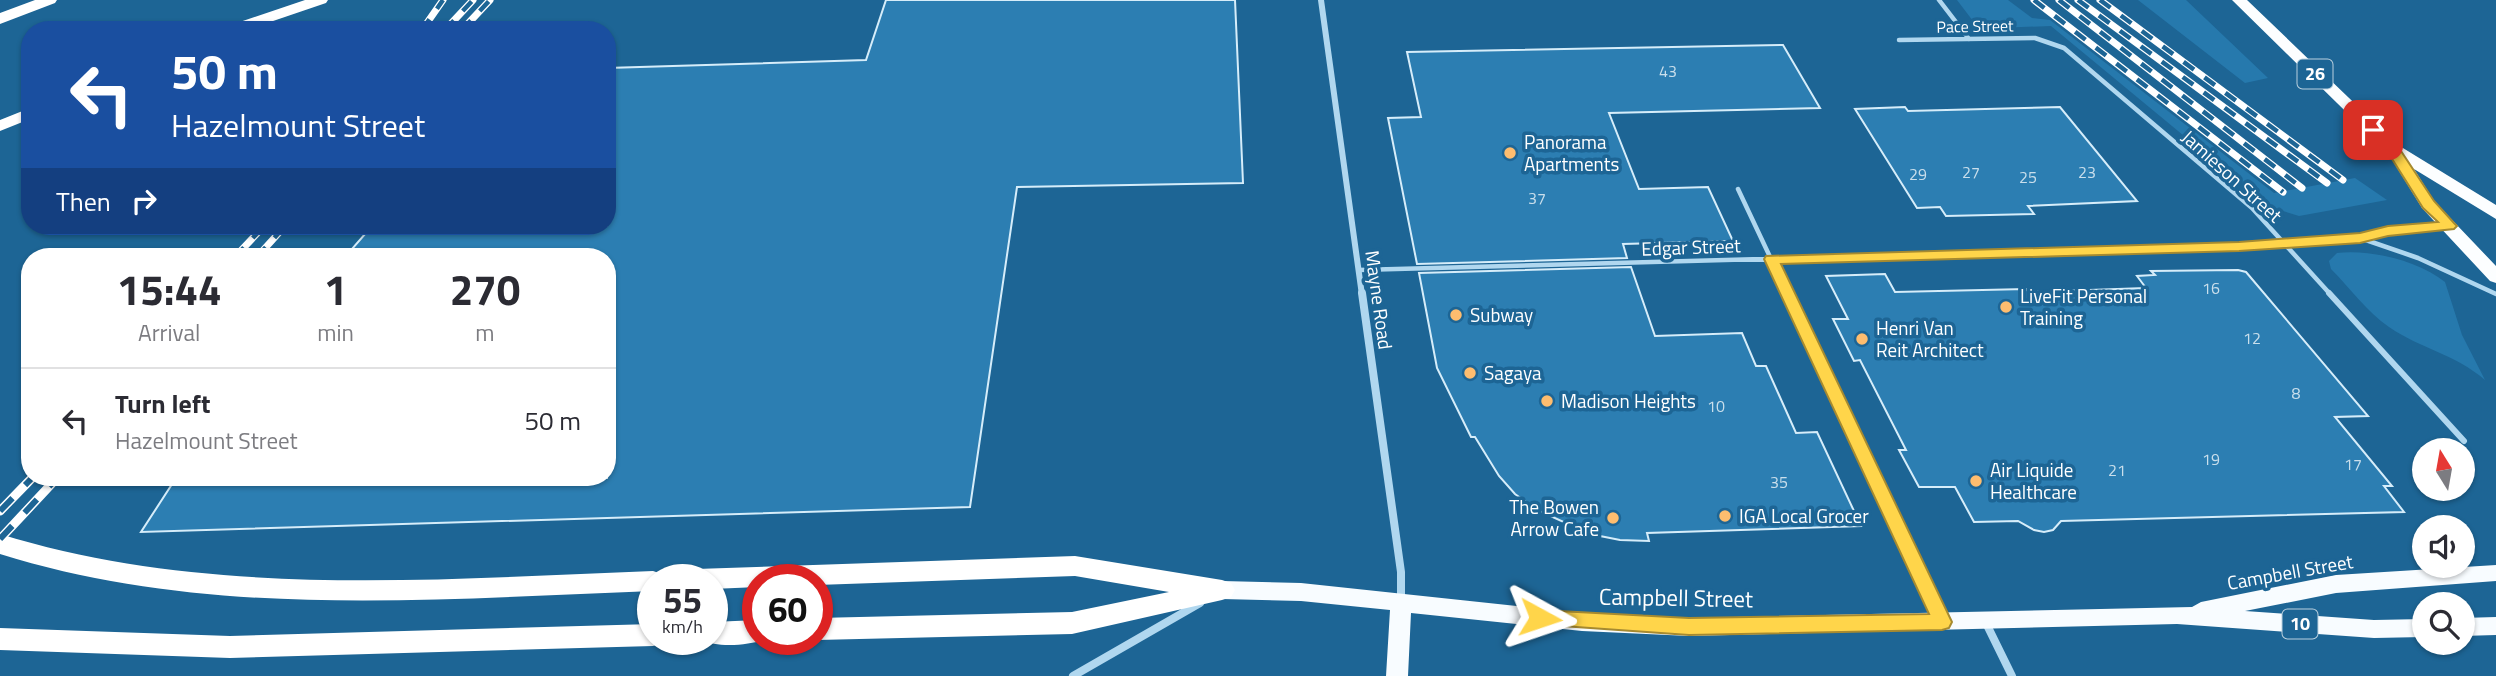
<!DOCTYPE html>
<style>
:root{--surface:#fff;--page:#f2f2f3;--text:#2b2b33;--muted:#7c7c81;--line:#e1e1e2}
body{margin:0;font-family:"Titillium Web",sans-serif;background:var(--page);color:var(--text);height:100vh;display:flex;flex-direction:column;font-size:26px;white-space:nowrap}
*{box-sizing:border-box;margin:0}
p{font-size:23px;color:var(--muted)}
.icon{flex:none;width:38px;height:38px;fill:none;stroke:currentColor;stroke-width:2;stroke-linecap:round;stroke-linejoin:round}
.map{position:relative;flex:1;overflow:hidden}
.sheet{position:absolute;left:21px;top:248px;width:595px;height:238px;display:flex;flex-direction:column;background:var(--surface);border-radius:28px;box-shadow:0 2px 5px #0004}
.sheet>*{flex:none}
.guide{position:absolute;left:21px;top:21px;width:595px;height:214px;border-radius:28px;box-shadow:0 2px 5px #0004;background:#1a4fa0;color:#fff;overflow:hidden}
.needle{width:46px;rotate:349deg}
.tools{position:absolute;left:2412px;top:438px;display:grid;gap:14px}
.tools a{display:grid;place-items:center;width:63px;height:63px;border-radius:50%;background:var(--surface);box-shadow:0 2px 5px #0004;font-size:35px}
.speed{position:absolute;left:637px;top:564px;display:flex;gap:14px;font-size:35px;font-weight:700;text-align:center}
.speed>*{display:grid;place-content:center;width:91px;height:91px;border-radius:50%;background:var(--surface);box-shadow:0 2px 5px #0004;line-height:1}
.speed small{font-size:18px;font-weight:400}
.speed .limit{border:10px solid #d22;background:#fff;color:#111}
.pin{position:absolute;display:grid;place-items:center;width:60px;height:60px;color:#fff;margin:-30px;border-radius:14px;box-shadow:0 4px 10px #0006}
.me{position:absolute;width:77px;margin:-38px;rotate:95deg;stroke-linejoin:round;filter:drop-shadow(0 0 5px #0008)}
.turn{display:flex;align-items:center;gap:24px;height:147px;padding:0 35px;font-size:32px}
.turn .icon{width:91px;height:91px;stroke-width:2.5}
.turn b{display:block;font-size:49px;line-height:60px}
.then{display:flex;align-items:center;height:66px;padding:0 35px;background:#0003;gap:14px;font-size:26px}
.eta{display:flex;justify-content:space-evenly;align-items:center;height:119px;text-align:center}
.eta b{font-size:42px;font-weight:700;line-height:49px}
ul{padding:0;list-style:none}
li{display:flex;align-items:center;gap:21px;height:105px;padding:0 35px;border-top:2px solid var(--line)}
li div{flex:1}
li b{display:block;font-size:26px}
li em{font-style:normal}
.map>svg:first-child{display:block}
.green{fill:#2679ad}
.building{fill:#2c7eb2;stroke:#d6edfa;stroke-width:2}
.lines{fill:none;stroke-linecap:round;stroke-linejoin:round}
.service-far1{stroke:#b0d7ef;stroke-width:4.5}
.service{stroke:#b0d7ef;stroke-width:6}
.minor-far1{stroke:#b0d7ef;stroke-width:6}
.minor{stroke:#b0d7ef;stroke-width:8}
.primary{fill:#f8fcff;fill-rule:evenodd}
.trunk{fill:#fcfeff;fill-rule:evenodd}
.motorway{fill:#fff;fill-rule:evenodd}
.rail-far1-casing{stroke:#fff;stroke-width:7}
.rail-casing{stroke:#fff;stroke-width:9}
.rail-far1{stroke:#1d6595;stroke-width:4.5;stroke-dasharray:13;stroke-linecap:butt}
.rail{stroke:#1d6595;stroke-width:6;stroke-dasharray:18;stroke-linecap:butt}
.route{fill:#ffd54a;stroke:#a68a30;stroke-width:2}
.poi-dot{fill:#febd6f;stroke:#1d6595;stroke-width:2.5}
.labels{text-anchor:middle;stroke-width:7;stroke-linejoin:round;paint-order:stroke}
.far-street-label{font-size:16px;fill:#fff;stroke:#1d6595}
.number-label{font-size:16px;fill:#cadfec}
.shield{fill:#1d6595;stroke:#bbd1df;stroke-width:2}
.shield-label{font-size:18px;font-weight:bold;fill:#fff}
.poi-label{font-size:19px;fill:#fff;stroke:#1d6595;text-anchor:start}
.street-label{font-size:19px;fill:#fff;stroke:#1d6595}
.near-street-label{font-size:23px;fill:#fff;stroke:#1d6595}
</style>
<div class="map">
<svg width="2496" height="676" viewBox="0 0 2496 676">
<rect width="100%" height="100%" fill="#1d6595"/>
<path class="green" d="M1957,0H2008L2032,18L2050,20L2274,193L2355,178L2387,200L2299,216L2270,207L2051,26L1995,28L1973,21Z
M2138,0H2186L2268,78L2245,83Z
M2337,253C2371,249 2419,261 2445,282L2462,335L2485,380C2455,354 2421,349 2389,327C2367,312 2350,288 2331,269L2329,261Z"/>
<path class="building" d="M886,0H1235L1243,183L1017,187L970,507L141,532L176,478H607V257H345L372,226H607V68L866,60Z
M1783,45L1820,108L1609,113L1639,189L1708,187L1733,241L1623,244L1627,258L1417,264L1388,118L1421,117L1407,52Z
M1905,107L1908,111L2060,107L2137,201L2028,206L2034,214L1946,216L1940,207L1917,208L1855,109Z
M1631,267L1655,336L1742,333L1756,366H1766L1796,433L1817,432L1861,526L1647,533L1649,541L1620,540L1590,534L1537,510L1515,494L1499,476L1475,437H1471L1437,368L1419,273Z
M2238,270L2246,272L2368,416L2335,417L2392,486H2384L2404,512L2061,521L2053,530L2044,532L2034,530L2018,521L1974,522L1955,487H1919L1899,450H1906L1860,360L1854,361L1833,319H1848L1826,276L1885,274L1895,292L2026,289L2029,292L2146,288L2137,276L2155,275L2151,271Z"/>
<g class="lines">
<path class="service-far1" d="M1939,0L1969,39
M1899,40L2035,38L2064,48L2252,208L2331,295
M1738,189L1788,295
M2360,238L2418,258L2496,294
M1359,270L2239,246L2360,238L2388,231L2446,226"/>
<path class="service" d="M1787,293L1939,616
M2329,293L2464,441"/>
<path class="minor-far1" d="M1321,0L1362,295"/>
<path class="minor" d="M1362,293L1401,572V603
M1985,621L2012,676
M1073,676L1200,603"/>
<path class="primary" d="M2496,565V581L2336,593L2245,611L2374,620L2424,619V637L2374,638L2177,624L1689,636L1582,631L1411,613L1408,676H1386L1390,610L1301,601L1222,599L1215,596L1212,590L1215,584L1222,581L1301,583L1582,613L1689,618L2192,607L2201,602L2336,575Z
M2496,617V635L2462,636V618Z"/>
<path class="trunk" d="M2232,0H2247L2398,145L2496,205V219L2414,169L2434,201L2496,266V283L2490,281L2422,208L2388,153Z"/>
<path class="motorway" d="M35,0H57L55,3L0,24V13Z
M305,0H328L326,3L247,30H223L225,27Z
M30,108V119L0,131V120Z
M0,534C211,599 435,579 653,571L662,574L665,579H653V591C435,599 211,620 0,554Z
M1075,556L1222,580L1231,583L1235,590L1231,597L1222,600L1072,634L817,640L814,639H817V618L1072,612L1169,592L1075,576L817,585V579H758V587L712,589V579H684L687,572L696,569Z
M758,620V639H767C751,645 716,649 702,639H712V622Z
M653,624V639H664L662,643L653,646L230,658L0,650V628L230,636Z"/>
<defs>
<path id="rail-far1" d="M2034,0L2283,192
M2059,0L2302,188
M2078,0L2327,183
M2100,0L2343,180
M422,30L443,0
M445,30L473,0
M462,30L490,0
M235,257L264,226
M257,257L285,226"/>
<path id="rail" d="M0,511L32,478
M0,539L57,478"/>
</defs>
<use href="#rail-far1" class="rail-far1-casing"/>
<use href="#rail" class="rail-casing"/>
<use href="#rail-far1" class="rail-far1"/>
<use href="#rail" class="rail"/>
</g>
<path class="route" d="M2373,126L2397,145L2434,201L2454,223L2457,226L2454,229L2388,236L2360,243L2239,251L1781,264L1952,622L1949,628L1942,630L1689,635L1534,624L1531,618L1534,613L1540,610L1689,618L1929,614L1764,259L1766,256L2239,242L2360,233L2388,226L2438,222L2423,208L2387,151L2366,130Z"/>
<g class="poi-dot">
<circle cx="1510" cy="153" r="7"/>
<circle cx="2006" cy="307" r="7"/>
<circle cx="1456" cy="315" r="7"/>
<circle cx="1862" cy="339" r="7"/>
<circle cx="1470" cy="373" r="7"/>
<circle cx="1547" cy="401" r="7"/>
<circle cx="1976" cy="481" r="7"/>
<circle cx="1725" cy="516" r="7"/>
<circle cx="1613" cy="518" r="7"/>
</g>
<g class="labels">
<g class="far-street-label">
<text transform="translate(1975 26) rotate(-1)" y="6">Pace Street</text>
</g>
<g class="number-label">
<text x="1668" y="77">43</text>
<text x="1971" y="178">27</text>
<text x="2087" y="178">23</text>
<text x="1918" y="180">29</text>
<text x="2028" y="183">25</text>
<text x="1537" y="204">37</text>
<text x="2211" y="294">16</text>
<text x="2252" y="344">12</text>
<text x="2296" y="399">8</text>
<text x="1716" y="412">10</text>
<text x="2211" y="465">19</text>
<text x="2353" y="470">17</text>
<text x="2117" y="476">21</text>
<text x="1779" y="488">35</text>
</g>
<g class="shield">
<rect x="2297.5" y="59.5" width="35" height="29" rx="5"/>
<rect x="2282.5" y="609.5" width="35" height="29" rx="5"/>
</g>
<g class="shield-label">
<text x="2315" y="80">26</text>
<text x="2300" y="630">10</text>
</g>
<g class="poi-label">
<text x="1524" y="149">Panorama<tspan x="1524" dy="22">Apartments</tspan></text>
<text x="2020" y="303">LiveFit Personal<tspan x="2020" dy="22">Training</tspan></text>
<text x="1470" y="322">Subway</text>
<text x="1876" y="335">Henri Van<tspan x="1876" dy="22">Reit Architect</tspan></text>
<text x="1484" y="380">Sagaya</text>
<text x="1561" y="408">Madison Heights</text>
<text x="1990" y="477">Air Liquide<tspan x="1990" dy="22">Healthcare</tspan></text>
<text x="1599" y="514" text-anchor="end">The Bowen<tspan x="1599" dy="22">Arrow Cafe</tspan></text>
<text x="1739" y="523">IGA Local Grocer</text>
</g>
<g class="street-label">
<text transform="translate(2232 176) rotate(42)" y="7">Jamieson Street</text>
<text transform="translate(1691 247) rotate(-2)" y="7">Edgar Street</text>
<text transform="translate(1379 300) rotate(82)" y="7">Mayne Road</text>
<text transform="translate(2290 572) rotate(-10)" y="7">Campbell Street</text>
</g>
<g class="near-street-label">
<text transform="translate(1676 598) rotate(1)" y="8">Campbell Street</text>
</g>
</g>
</svg>
<div class="tools">
<a><svg class="needle" viewBox="-14 -14 28 28"><path d="M0-13l5 13h-10z" fill="#e53935"/><path d="M0 13l5-13h-10z" fill="#7c7c81"/></svg></a>
<a><svg class="icon" aria-label="sound" viewBox="0 0 24 24"><path d="M4 9h4l5-4v14l-5-4H4zM17 9q2 3 0 6"/></svg></a>
<a><svg class="icon" aria-label="search" viewBox="0 0 24 24"><circle cx="10" cy="10" r="6"/><path d="M15 15l6 6"/></svg></a>
</div>
<div class="speed"><div>55<small>km/h</small></div><div class="limit">60</div></div>
<div class="pin" style="left:2373px;top:130px;background:#d93025"><svg class="icon" aria-label="arrive" viewBox="0 0 24 24"><path d="M6 21V4h12l-3 4 3 4H6"/></svg></div>
<svg class="me" style="left:1540px;top:618px" viewBox="-20 -20 40 40"><path d="M0-17L14 15 0 8-14 15z" fill="#ffd54a" stroke="#fff" stroke-width="4"/></svg>
<div class="guide">
<div class="turn"><svg class="icon" aria-label="left" viewBox="0 0 24 24"><path d="M17 20v-9H6M10 6l-5 5 5 5"/></svg><div><b>50 m</b>Hazelmount Street</div></div>
<div class="then">Then<svg class="icon" aria-label="right" viewBox="0 0 24 24"><path d="M7 20v-9h11M14 6l5 5-5 5"/></svg></div>
</div>
<section class="sheet">
<div class="eta">
<div><b>15:44</b><p>Arrival</p></div>
<div><b>1</b><p>min</p></div>
<div><b>270</b><p>m</p></div>
</div>
<ul>
<li><svg class="icon" aria-label="left" viewBox="0 0 24 24"><path d="M17 20v-9H6M10 6l-5 5 5 5"/></svg><div><b>Turn left</b><p>Hazelmount Street</p></div><em>50 m</em></li>
</ul>
</section>
</div>
